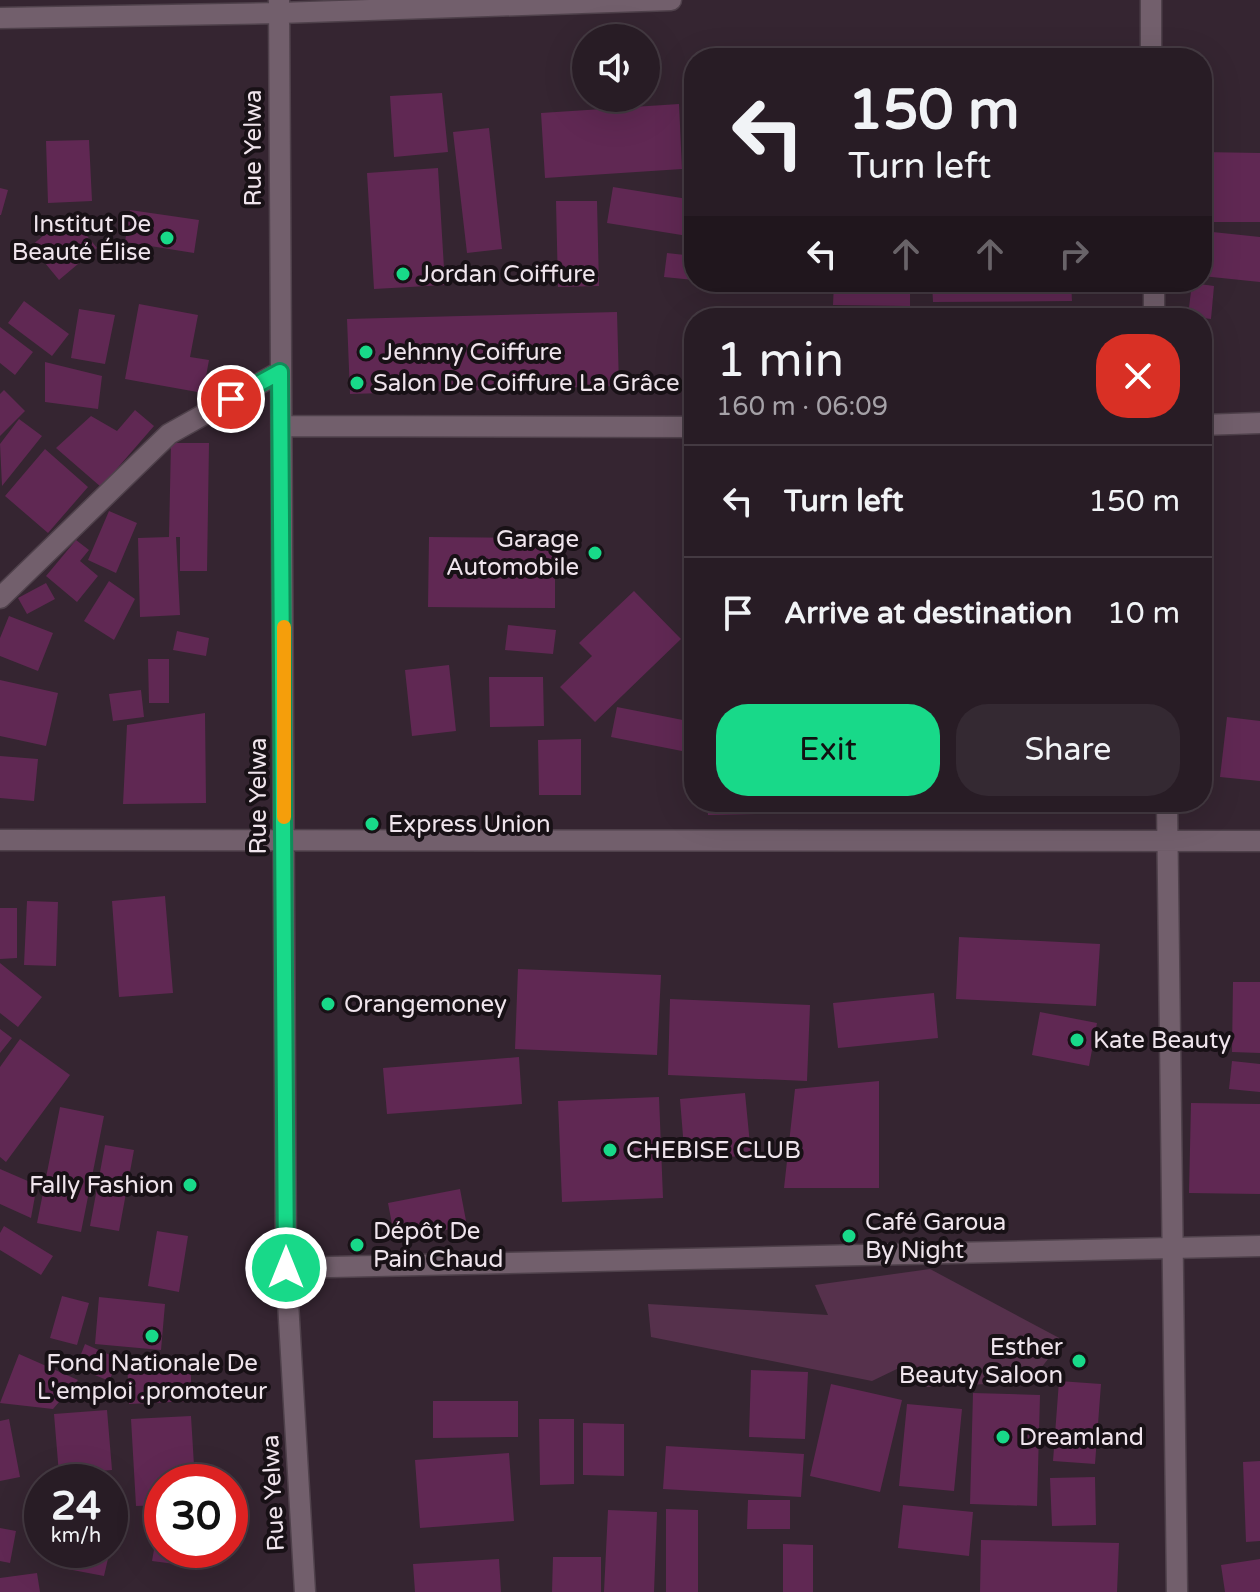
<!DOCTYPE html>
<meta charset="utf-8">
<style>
:root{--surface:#281c25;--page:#342932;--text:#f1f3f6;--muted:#a5a1a7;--line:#443a42;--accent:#18d989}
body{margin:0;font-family:"Varela Round",sans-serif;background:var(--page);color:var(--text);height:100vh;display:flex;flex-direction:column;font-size:30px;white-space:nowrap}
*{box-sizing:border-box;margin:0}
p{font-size:26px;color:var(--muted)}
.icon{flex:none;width:44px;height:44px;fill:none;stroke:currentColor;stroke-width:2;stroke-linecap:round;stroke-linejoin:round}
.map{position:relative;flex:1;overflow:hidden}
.side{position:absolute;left:684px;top:308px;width:528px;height:504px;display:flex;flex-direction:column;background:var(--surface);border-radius:32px;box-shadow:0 8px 32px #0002,0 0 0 2px var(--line)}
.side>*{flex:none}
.guide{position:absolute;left:684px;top:48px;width:528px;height:244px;border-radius:32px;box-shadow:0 8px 32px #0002,0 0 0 2px var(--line);background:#281c25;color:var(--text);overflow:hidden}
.buttons{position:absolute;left:572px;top:24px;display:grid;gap:16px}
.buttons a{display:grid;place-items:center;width:88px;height:88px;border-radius:50%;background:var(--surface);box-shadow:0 8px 32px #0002,0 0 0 2px var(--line);font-size:40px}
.speed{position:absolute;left:24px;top:1464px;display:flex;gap:16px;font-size:40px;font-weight:700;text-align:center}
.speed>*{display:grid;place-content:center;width:104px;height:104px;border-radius:50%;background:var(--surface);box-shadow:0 8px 32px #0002,0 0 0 2px var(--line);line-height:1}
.speed small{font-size:20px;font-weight:400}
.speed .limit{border:12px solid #d22;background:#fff;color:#111}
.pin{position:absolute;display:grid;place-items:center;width:68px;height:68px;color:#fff;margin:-34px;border:4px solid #fff;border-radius:50%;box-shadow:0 2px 8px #0007}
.me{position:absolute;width:88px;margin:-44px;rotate:0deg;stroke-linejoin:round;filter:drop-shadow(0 0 6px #0008)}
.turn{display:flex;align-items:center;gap:28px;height:168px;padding:0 32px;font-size:36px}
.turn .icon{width:104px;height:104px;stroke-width:2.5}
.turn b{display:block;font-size:56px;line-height:68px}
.lanes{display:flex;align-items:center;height:76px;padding:0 32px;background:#0003;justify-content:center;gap:40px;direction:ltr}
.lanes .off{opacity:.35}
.round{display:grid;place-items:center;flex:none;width:84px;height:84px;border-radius:32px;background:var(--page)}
.overview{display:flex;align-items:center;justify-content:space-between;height:136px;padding:0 32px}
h1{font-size:48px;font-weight:600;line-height:60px}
.action{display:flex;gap:16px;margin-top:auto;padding:16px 32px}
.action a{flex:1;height:92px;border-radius:32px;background:var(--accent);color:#111;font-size:32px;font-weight:600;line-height:92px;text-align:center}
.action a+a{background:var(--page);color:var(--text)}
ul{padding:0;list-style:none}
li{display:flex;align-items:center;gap:24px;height:112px;padding:0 32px;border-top:2px solid var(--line)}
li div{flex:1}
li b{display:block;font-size:30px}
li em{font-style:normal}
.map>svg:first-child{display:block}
.green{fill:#56314c}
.building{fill:#602853}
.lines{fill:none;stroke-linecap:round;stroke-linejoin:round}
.street-casing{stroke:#4f414b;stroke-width:23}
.street{stroke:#725f6c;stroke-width:20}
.route-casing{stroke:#108d59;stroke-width:20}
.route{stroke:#18d989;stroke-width:14}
.slow{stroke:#f59e0b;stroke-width:14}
.poi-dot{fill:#18d989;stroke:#181116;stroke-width:3}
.labels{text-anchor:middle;stroke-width:8;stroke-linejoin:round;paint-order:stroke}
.street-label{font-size:24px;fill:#efe4ec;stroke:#181116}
.poi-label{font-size:24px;fill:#efe4ec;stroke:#181116;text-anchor:start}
</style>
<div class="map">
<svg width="1260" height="1592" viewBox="0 0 1260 1592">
<rect width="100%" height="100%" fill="#352531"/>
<path class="green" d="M930,1269L1063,1340L1030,1382L927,1387L901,1367L872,1381L651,1337L648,1304L828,1315L815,1285Z"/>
<path class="building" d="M442,93L448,152L394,157L390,96Z
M679,104L682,169L545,178L541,113Z
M489,128L502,249L467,253L453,132Z
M89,140L92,201L48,203L46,141Z
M1202,152L1260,153V222H1202Z
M438,168L445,285L374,289L367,173Z
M613,187L694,200V237L607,223Z
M0,188L8,190L1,215H0Z
M556,201H597L599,286L558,287Z
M130,210L199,220L194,253L125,242Z
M69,214L97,248L59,280L31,246Z
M1203,231L1260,237V282L1202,276Z
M667,253L694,256V280L664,277Z
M834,282H910V306L833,305Z
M932,282H1071L1072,301L933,302Z
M1192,283L1214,286L1211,319L1188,316Z
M24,301L69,334L52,356L8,323Z
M139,304L198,315L190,357L209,360L203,393L125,379Z
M79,309L115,315L105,364L71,358Z
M617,312L619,386L350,394L347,319Z
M0,327L33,352L15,375L0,363Z
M45,362L102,376L98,409L45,402Z
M4,390L25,411L0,436V394Z
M135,410L154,426L101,487L56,448L91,416L117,431Z
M19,419L42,436L2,486L0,444Z
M171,443H209L207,571H180V537H176L180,615L140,617L138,538L169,537Z
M45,449L88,487L48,533L5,496Z
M109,511L137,523L116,573L88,560Z
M429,537L555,538V608L428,607Z
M76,540L89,550L80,561L98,576L77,602L46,576Z
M109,581L135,599L114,640L84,621Z
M46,583L55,599L27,614L18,598Z
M634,591L681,639L595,722L560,687L592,656L579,643Z
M9,616L53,633L38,671L0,656V638Z
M508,625L556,630L553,654L505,650Z
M177,631L209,638L206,656L173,650Z
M148,659H169V703H149Z
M449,665L456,731L412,736L405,670Z
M489,677H543L544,726L490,727Z
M0,680L58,693L46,746L0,736Z
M141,690L144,717L113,721L109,694Z
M617,707L693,722L687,752L611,737Z
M205,713L206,803L123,804L127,725Z
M1227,717L1260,721V781L1220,777Z
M581,739V795H539L538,740Z
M0,756L38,759L34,801L0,798Z
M707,802H755L756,814L708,815Z
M165,896L173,993L119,997L112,901Z
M27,901L58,902L56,966L24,965Z
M0,908H17V958L0,959Z
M959,937L1100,944L1096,1006L956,999Z
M0,963L42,997L18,1027L0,1013Z
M518,969L661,975L657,1055L515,1049Z
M1233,982H1260V1053L1232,1052Z
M934,993L938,1038L838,1048L833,1003Z
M670,999L810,1005L807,1081L668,1075Z
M1040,1012L1097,1023L1089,1066L1032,1055Z
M0,1029L12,1038L0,1053Z
M20,1039L70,1075L6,1162L0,1157V1067Z
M519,1057L522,1104L387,1114L383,1068Z
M1232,1061L1260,1064V1092L1229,1089Z
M879,1081V1188H784L795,1089Z
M745,1093L751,1155L685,1161L680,1099Z
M659,1097L663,1198L562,1202L558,1101Z
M1191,1103L1260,1104V1194L1189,1193Z
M60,1107L104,1116L81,1232L37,1223Z
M105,1145L134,1150L119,1231L90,1226Z
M0,1169L37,1185L31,1218L0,1204Z
M460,1189L467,1226L395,1240L388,1203Z
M4,1226L53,1256L41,1275L0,1250V1233Z
M157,1231L188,1236L179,1292L148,1286Z
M62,1296L89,1303L77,1345L50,1338Z
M99,1297L165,1304L161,1350L95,1344Z
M85,1344L119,1359L109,1381L76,1367Z
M19,1354L78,1380L53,1409L0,1403Z
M190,1357L192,1401L129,1404L127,1360Z
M751,1370L808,1372L805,1439L749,1437Z
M1059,1381L1101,1384L1095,1464L1053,1461Z
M831,1384L902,1400L880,1492L810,1476Z
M973,1393L1040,1395L1037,1506L970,1504Z
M433,1401H518V1437L433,1438Z
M907,1404L962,1409L954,1491L899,1486Z
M107,1410L112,1470L59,1474L54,1414Z
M191,1416L195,1482H162V1505L136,1506L131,1419Z
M9,1419L20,1477L0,1481V1421Z
M539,1419H574V1484L540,1485Z
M583,1423L624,1424V1476L583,1475Z
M666,1446L804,1454L801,1497L663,1489Z
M509,1453L514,1521L420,1528L415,1460Z
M1260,1461V1541L1246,1542L1243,1462Z
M1095,1477L1096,1525L1052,1526L1050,1478Z
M748,1500H790V1529H747Z
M903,1505L973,1512L969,1556L898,1548Z
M666,1509L698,1510V1592H666Z
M608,1510L657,1512L654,1592H604Z
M0,1528L16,1531L10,1563L0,1561Z
M981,1540L1119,1543L1117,1592H980Z
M155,1544L162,1545V1550H201L198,1567L152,1561Z
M783,1544L813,1545V1592H783Z
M66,1550H110L104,1576L62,1568Z
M553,1557H601V1592H552Z
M499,1559L501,1592H415L413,1564Z
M1260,1559V1592H1225L1221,1565Z
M37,1573L40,1592H0V1578Z"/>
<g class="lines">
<defs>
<path id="street" d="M279,0L286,1268L305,1592
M1151,0V58
M0,18L279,13L671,0
M1154,282V318
M1202,425L1260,423
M283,426L694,427
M0,598L169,434L280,372
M1167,802L1177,1592
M0,840L1260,841
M286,1268L1260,1246"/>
</defs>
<use href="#street" class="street-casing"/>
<use href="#street" class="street"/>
</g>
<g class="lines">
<defs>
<path id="route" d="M231,399L280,372L286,1268"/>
</defs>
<use href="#route" class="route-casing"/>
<use href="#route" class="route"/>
<path class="slow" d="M284,627V817"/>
</g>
<g class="poi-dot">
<circle cx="167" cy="238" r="8"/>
<circle cx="403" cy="274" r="8"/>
<circle cx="366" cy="352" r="8"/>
<circle cx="357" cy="383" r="8"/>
<circle cx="595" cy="553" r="8"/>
<circle cx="372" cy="824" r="8"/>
<circle cx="328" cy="1004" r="8"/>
<circle cx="1077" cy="1040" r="8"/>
<circle cx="610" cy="1150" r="8"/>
<circle cx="190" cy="1185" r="8"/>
<circle cx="849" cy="1236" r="8"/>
<circle cx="357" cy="1245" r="8"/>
<circle cx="152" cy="1336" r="8"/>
<circle cx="1079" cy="1361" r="8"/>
<circle cx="1003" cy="1437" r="8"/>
</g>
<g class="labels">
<g class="street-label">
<text transform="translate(253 148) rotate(-90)" y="8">Rue Yelwa</text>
<text transform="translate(258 796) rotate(-90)" y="8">Rue Yelwa</text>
<text transform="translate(273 1493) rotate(-93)" y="8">Rue Yelwa</text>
</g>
<g class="poi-label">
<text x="151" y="232" text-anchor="end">Institut De<tspan x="151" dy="28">Beauté Élise</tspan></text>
<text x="419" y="282">Jordan Coiffure</text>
<text x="382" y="360">Jehnny Coiffure</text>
<text x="373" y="391">Salon De Coiffure La Grâce</text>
<text x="579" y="547" text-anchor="end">Garage<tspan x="579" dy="28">Automobile</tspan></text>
<text x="388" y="832">Express Union</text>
<text x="344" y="1012">Orangemoney</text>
<text x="1093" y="1048">Kate Beauty</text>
<text x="626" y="1158">CHEBISE CLUB</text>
<text x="174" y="1193" text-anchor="end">Fally Fashion</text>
<text x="865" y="1230">Café Garoua<tspan x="865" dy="28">By Night</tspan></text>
<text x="373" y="1239">Dépôt De<tspan x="373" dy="28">Pain Chaud</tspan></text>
<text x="1063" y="1355" text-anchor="end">Esther<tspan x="1063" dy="28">Beauty Saloon</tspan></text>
<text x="152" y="1371" text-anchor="middle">Fond Nationale De<tspan x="152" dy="28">L'emploi .promoteur</tspan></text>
<text x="1019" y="1445">Dreamland</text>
</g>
</g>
</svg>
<div class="buttons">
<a><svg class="icon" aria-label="sound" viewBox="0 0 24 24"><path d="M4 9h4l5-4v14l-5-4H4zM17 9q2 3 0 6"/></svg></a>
</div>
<div class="speed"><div>24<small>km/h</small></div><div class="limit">30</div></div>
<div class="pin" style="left:231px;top:399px;background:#d93025"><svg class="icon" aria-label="arrive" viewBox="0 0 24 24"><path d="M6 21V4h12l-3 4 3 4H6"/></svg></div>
<svg class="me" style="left:286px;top:1268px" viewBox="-20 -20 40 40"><circle r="17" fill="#18d989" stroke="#fff" stroke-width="3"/><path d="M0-11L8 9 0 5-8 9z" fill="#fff"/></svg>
<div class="guide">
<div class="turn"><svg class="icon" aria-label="left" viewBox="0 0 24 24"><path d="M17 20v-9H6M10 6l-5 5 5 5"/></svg><div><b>150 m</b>Turn left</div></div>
<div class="lanes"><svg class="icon" aria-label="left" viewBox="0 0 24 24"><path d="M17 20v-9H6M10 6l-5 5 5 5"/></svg><svg class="icon off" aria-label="ahead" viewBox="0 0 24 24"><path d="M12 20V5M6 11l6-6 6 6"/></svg><svg class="icon off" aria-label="ahead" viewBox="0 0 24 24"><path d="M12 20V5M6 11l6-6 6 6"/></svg><svg class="icon off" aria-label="right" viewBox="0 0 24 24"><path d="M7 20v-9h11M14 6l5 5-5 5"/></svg></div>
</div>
<section class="side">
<div class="overview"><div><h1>1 min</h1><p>160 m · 06:09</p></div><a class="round" style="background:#d93025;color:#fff"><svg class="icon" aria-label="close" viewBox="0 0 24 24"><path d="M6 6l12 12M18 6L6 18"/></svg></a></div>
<ul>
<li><svg class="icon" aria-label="left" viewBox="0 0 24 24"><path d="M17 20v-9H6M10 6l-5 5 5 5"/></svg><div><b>Turn left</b></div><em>150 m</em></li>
<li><svg class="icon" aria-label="arrive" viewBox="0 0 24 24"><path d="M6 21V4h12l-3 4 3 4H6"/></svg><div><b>Arrive at destination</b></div><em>10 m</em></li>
</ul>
<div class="action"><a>Exit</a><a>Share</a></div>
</section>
</div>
